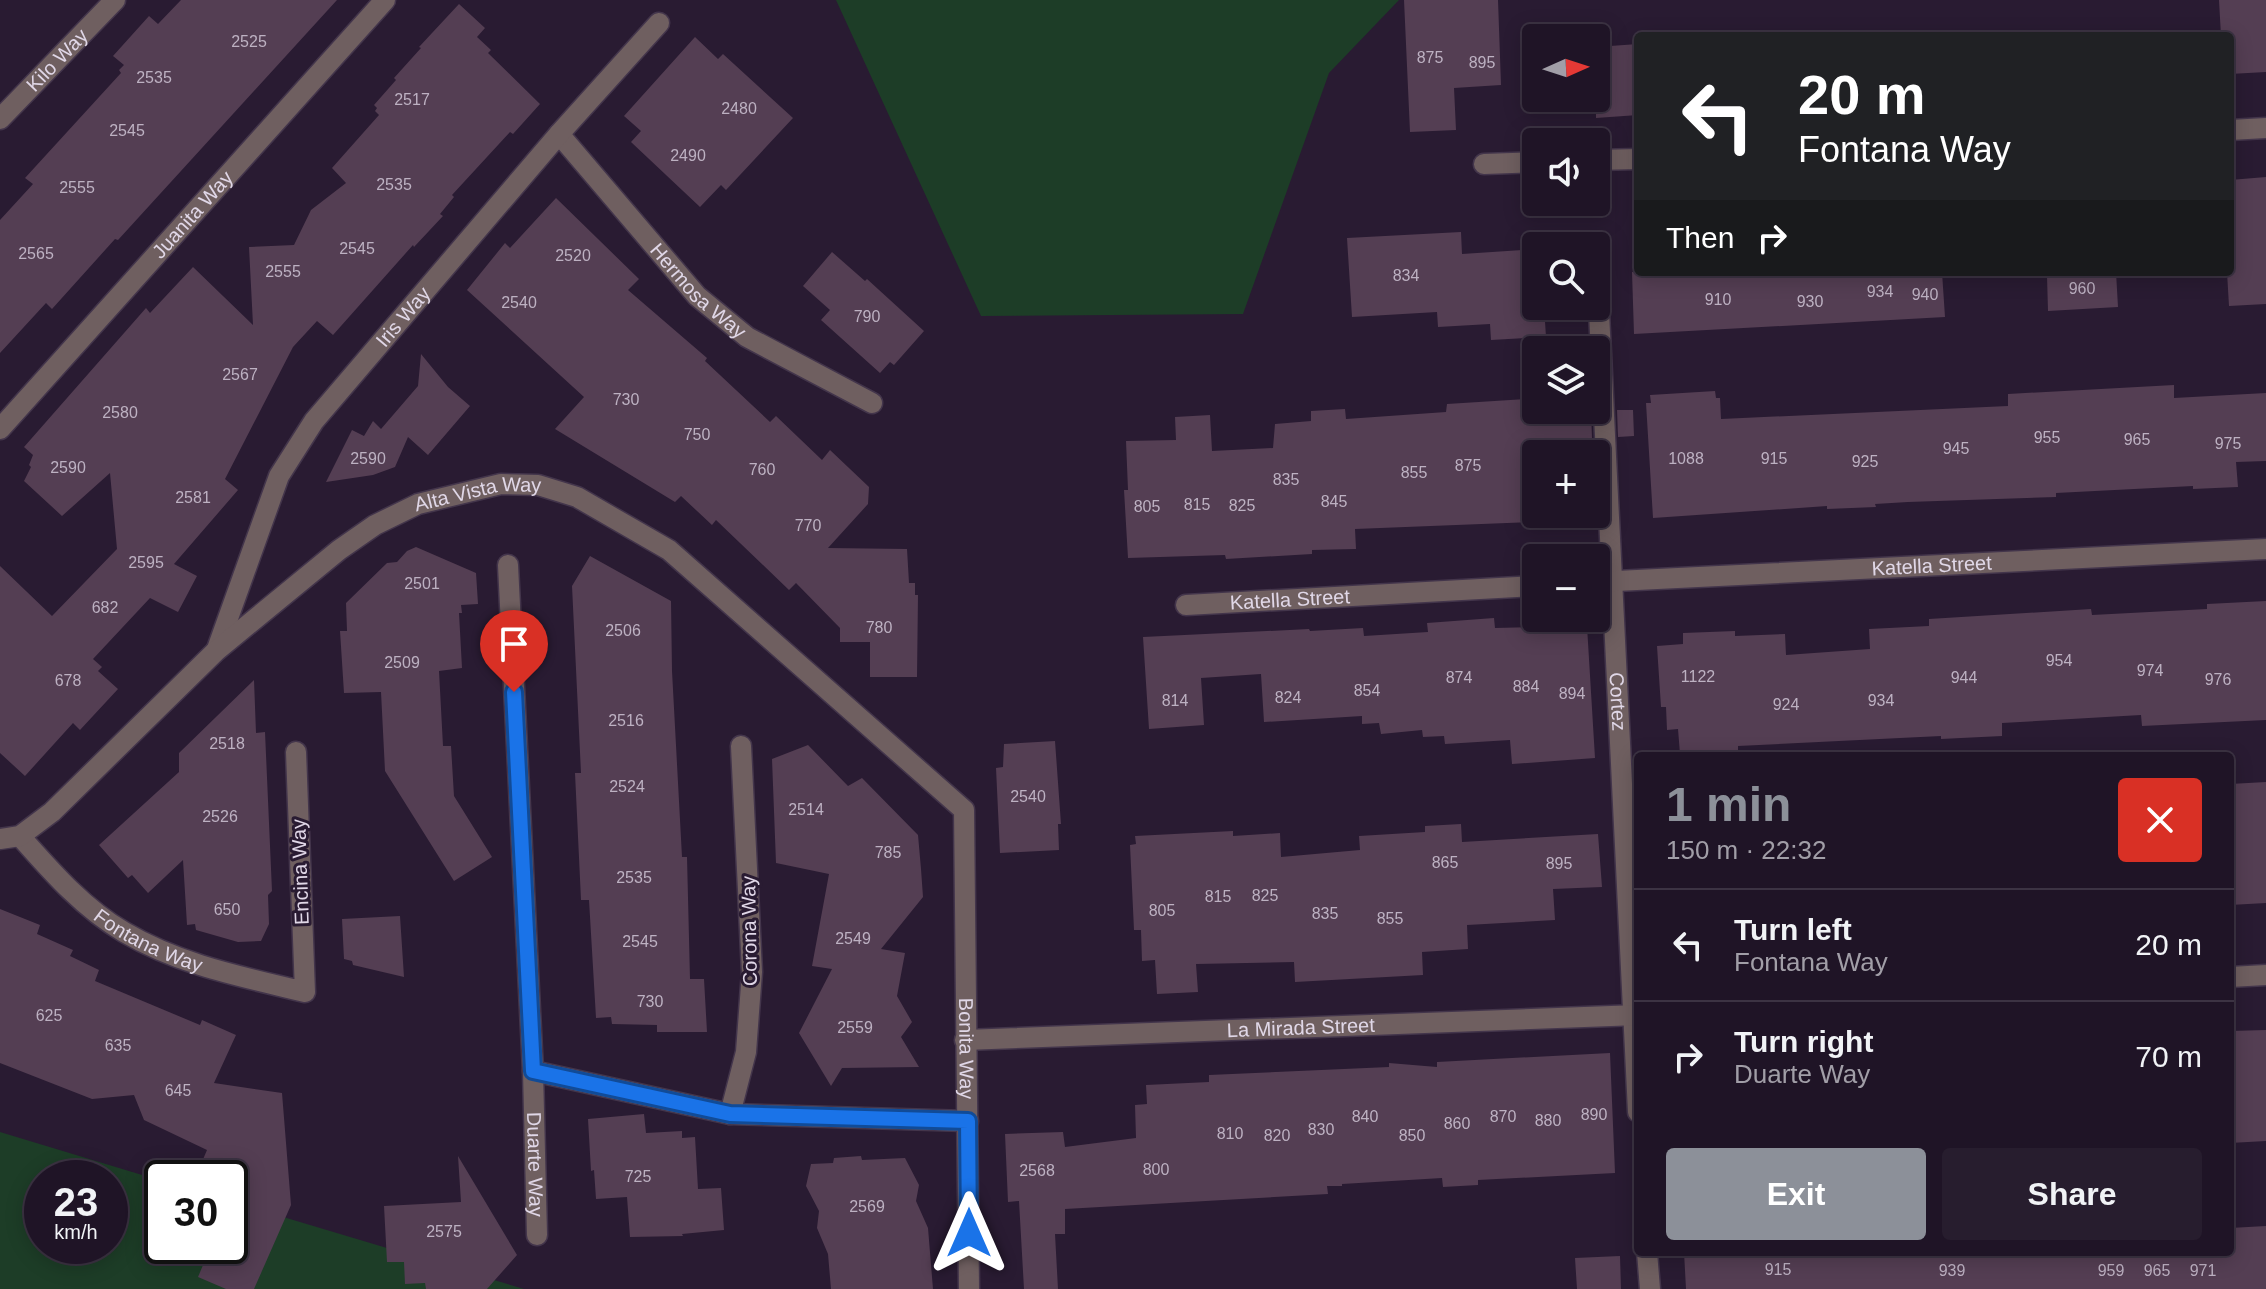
<!DOCTYPE html>
<meta charset="utf-8">
<style>
:root{--surface:#1f1426;--page:#271d2e;--text:#f1f3f6;--muted:#a19ea7;--line:#3c3343;--accent:#8c9099}
body{margin:0;font-family:Arial,sans-serif;background:var(--page);color:var(--text);height:100vh;display:flex;flex-direction:column;font-size:30px;white-space:nowrap}
*{box-sizing:border-box;margin:0}
p{font-size:26px;color:var(--muted)}
.icon{flex:none;width:44px;height:44px;fill:none;stroke:currentColor;stroke-width:2;stroke-linecap:round;stroke-linejoin:round}
.map{position:relative;flex:1;overflow:hidden}
.sheet{position:absolute;left:1634px;top:752px;width:600px;height:504px;display:flex;flex-direction:column;background:var(--surface);border-radius:8px;box-shadow:0 4px 20px #0003,0 0 0 2px var(--line)}
.sheet>*{flex:none}
.guide{position:absolute;left:1634px;top:32px;width:600px;height:244px;border-radius:8px;box-shadow:0 4px 20px #0003,0 0 0 2px var(--line);background:#202124;color:#fff;overflow:hidden}
.needle{width:52px;rotate:87deg}
.tools{position:absolute;left:1522px;top:24px;display:grid;gap:16px}
.tools a{display:grid;place-items:center;width:88px;height:88px;border-radius:8px;background:var(--surface);box-shadow:0 4px 20px #0003,0 0 0 2px var(--line);font-size:40px}
.speed{position:absolute;left:24px;top:1160px;display:flex;gap:16px;font-size:40px;font-weight:700;text-align:center}
.speed>*{display:grid;place-content:center;width:104px;height:104px;border-radius:50%;background:var(--surface);box-shadow:0 4px 20px #0003,0 0 0 2px var(--line);line-height:1}
.speed small{font-size:20px;font-weight:400}
.speed .limit{border:4px solid #111;border-radius:12px;background:#fff;color:#111}
.pin{position:absolute;display:grid;place-items:center;width:68px;height:68px;color:#fff;margin:-82px -34px;border-radius:50% 50% 50% 0;rotate:-45deg;box-shadow:0 0 8px #0007}
.pin .icon{rotate:45deg}
.me{position:absolute;width:88px;margin:-44px;rotate:0deg;stroke-linejoin:round;filter:drop-shadow(0 0 6px #0008)}
.turn{display:flex;align-items:center;gap:28px;height:168px;padding:0 32px;font-size:36px}
.turn .icon{width:104px;height:104px;stroke-width:2.5}
.turn b{display:block;font-size:56px;line-height:68px}
.then{display:flex;align-items:center;height:76px;padding:0 32px;background:#0003;gap:16px;font-size:30px}
.round{display:grid;place-items:center;flex:none;width:84px;height:84px;border-radius:8px;background:var(--page)}
.overview{display:flex;align-items:center;justify-content:space-between;height:136px;padding:0 32px}
h1{font-size:48px;font-weight:800;line-height:60px;color:var(--accent)}
.action{display:flex;gap:16px;margin-top:auto;padding:16px 32px}
.action a{flex:1;height:92px;border-radius:8px;background:var(--accent);color:#fff;font-size:32px;font-weight:800;line-height:92px;text-align:center}
.action a+a{background:var(--page);color:var(--text)}
ul{padding:0;list-style:none}
li{display:flex;align-items:center;gap:24px;height:112px;padding:0 32px;border-top:2px solid var(--line)}
li div{flex:1}
li b{display:block;font-size:30px}
li em{font-style:normal}
.map>svg:first-child{display:block}
.green{fill:#1d3d27;fill-rule:evenodd}
.building{fill:#543e53}
.lines{fill:none;stroke-linecap:round;stroke-linejoin:round}
.minor-casing{stroke:#43354b;stroke-width:23}
.minor{stroke:#6f5f60;stroke-width:20}
.route-casing{stroke:#114b97;stroke-width:20}
.route{stroke:#1a73e8;stroke-width:14}
.labels{text-anchor:middle;stroke-width:6;stroke-linejoin:round;paint-order:stroke}
.number-label{font-size:16px;fill:#bdb1c2}
.street-label{font-size:20px;fill:#e0d7e7;stroke:#291b32}
</style>
<div class="map">
<svg width="2266" height="1289" viewBox="0 0 2266 1289">
<rect width="100%" height="100%" fill="#291b32"/>
<path class="green" d="M836,0H1399L1329,73L1243,314L981,316Z
M0,1132L162,1181V1246H230V1201L524,1289H0ZM42,1178H110V1246H42Z"/>
<path class="building" d="M181,0H337L118,240L115,239L52,309L46,303L0,353V220L33,184L25,178L121,73L119,70L124,65L113,56L149,16L158,24Z
M1404,0H1498L1501,85L1454,88L1456,130L1410,132Z
M2219,0H2266V72L2230,74V36H2221Z
M459,4L485,28L477,37L491,50L488,53L540,104L513,134L510,132L452,195L454,197L440,214L443,216L414,247L413,245L333,335L317,321L293,347L225,479L238,490L174,564L197,576L178,612L150,598L93,659L102,667L98,671L118,689L80,730L73,723L25,776L0,753V566L52,616L117,549L110,473L62,516L24,481L31,467L29,465L33,455L24,447L146,308L150,313L193,267L253,325L249,247L294,245L311,210L346,183L332,168L379,115L375,111L377,108L374,105L396,80L394,78L421,48L419,47Z
M695,37L718,59L723,54L793,118L726,190L721,185L700,207L631,142L641,131L624,116Z
M1638,44V115L1596,118V47Z
M2266,177V304L2229,306L2227,272H2230V180Z
M556,198L639,279L628,290L707,358L705,361L770,422L776,416L822,460L830,450L869,487L868,504L828,548L907,549L909,583H915V595H918L917,677H870V642H840V628L796,583L789,590L716,520L712,525L681,496L675,502L555,429L584,397L467,290L505,243L510,248Z
M1461,232L1462,254L1536,249V306H1544L1546,337L1491,340L1490,324L1438,327L1437,312L1352,317L1347,238Z
M832,252L865,281L867,279L924,331L894,365L890,362L880,373L821,320L830,310L803,286Z
M1632,272H1942L1945,317L1634,334Z
M2067,272H2116L2118,307L2048,311L2047,276H2069Z
M421,354L448,387L470,406L428,455L408,437L395,467L373,475L326,482L352,430L364,436L373,421L381,429L418,386Z
M2174,385V398L2266,393V461L2236,462L2238,487L2193,489V486L2056,493V497L1908,502L1875,504L1876,507L1827,509V506L1653,518L1646,403H1651L1650,395L1715,391L1716,398H1720L1721,419L2008,406V394Z
M1528,399L1529,410H1591L1592,438L1574,439V454H1531L1535,522L1355,529L1356,549L1312,550V554L1226,559L1225,555L1128,558L1124,490H1128L1126,441L1176,440L1175,417L1210,415L1212,451L1273,448L1275,424L1311,421V411L1345,409L1346,419L1446,412L1447,404Z
M1617,410H1633L1634,436L1618,437Z
M416,547L476,573L478,604L461,605L462,613H459L462,668L439,671L443,746H451L454,796L492,857L454,881L385,771L381,692L344,693L340,631H347L346,603L387,563L397,562L407,551Z
M590,556L671,601L672,671L682,857H687L690,979H704L707,1032H657V1025L612,1024L611,1017L596,1018L589,900H581L575,773H581L572,586Z
M2266,601V720L2142,726L2141,715L2002,723V736L1941,739V736L1738,746V750L1680,754L1678,729L1667,730L1666,707H1661L1657,646L1683,644V633L1735,631V636L1785,634L1786,655L1870,649L1869,629L1929,626V619L2091,609L2092,615L2207,609V604Z
M1494,618L1495,628L1587,626L1595,758L1512,764L1510,740L1445,744L1444,736L1423,737L1422,730L1381,734L1379,723L1362,724V716L1264,722L1261,674L1201,678L1204,725L1149,729L1143,637L1309,629L1310,631L1363,628L1364,636L1428,632L1427,623Z
M254,680L256,733L265,732L272,891L268,895L269,924L261,941L238,942L196,930L195,924L187,925L183,860L148,893L132,875L128,878L99,845L179,772V753Z
M1055,741L1061,824H1058L1059,850L1000,853L996,768L1003,767L1004,744Z
M808,745L848,786L862,778L918,835L921,869L923,897L881,949L905,953L897,996L912,1022L901,1037L919,1067L842,1068L831,1086L799,1033L832,969L812,966L829,874L776,863L772,759Z
M2266,782V903L2230,905V784Z
M1461,824L1462,842L1598,834L1602,887L1553,889L1555,920L1467,925L1468,949L1422,952L1423,975L1295,982L1294,962L1196,964L1198,992L1157,994L1155,960L1142,961L1141,930H1134L1130,845L1136,844L1135,836L1233,831V836L1280,833L1281,857L1360,850L1359,836L1425,832V826Z
M0,909L40,925L37,934L73,950L70,956L99,970L95,981L200,1025L202,1020L236,1035L214,1083L282,1093L291,1205L254,1289H226L198,1277L211,1246H230V1178H195L207,1150L144,1120L134,1095L92,1099L0,1063Z
M400,916L404,977L353,965L352,961L344,959L342,919Z
M2266,1030V1141L2230,1143V1031Z
M1610,1053L1615,1173L1478,1180V1185L1443,1187L1442,1178L1342,1184V1186H1327L1328,1194L1065,1209V1234H1055L1058,1289H1024L1019,1201L1008,1202L1005,1134L1063,1132L1065,1147L1136,1138L1135,1105L1147,1104L1146,1085L1209,1082V1075L1389,1067V1063L1437,1067V1062Z
M644,1114L646,1133L682,1131V1138L695,1137L698,1189L721,1188L724,1230L682,1234L683,1236L630,1237L627,1197L596,1199L594,1170L591,1171L588,1119Z
M458,1156L517,1255L487,1289H426L425,1283L405,1284L404,1262H387L384,1206L461,1202Z
M861,1156L862,1160L905,1158L919,1185L916,1201L928,1228L933,1289H831L828,1254L817,1228L819,1211L806,1186L811,1164L833,1163L834,1158Z
M2266,1226V1289H1686L1684,1252H2230V1228Z
M1620,1256L1621,1289H1577L1575,1258Z"/>
<g class="lines">
<defs>
<g id="minor">
<path id="s1" d="M0,119L115,0"/>
<path d="M2230,130L2266,128"/>
<path id="s2" d="M559,134L697,296L747,337L872,403"/>
<path d="M1596,160L1638,159"/>
<path d="M1484,164L1536,162"/>
<path id="s3" d="M1598,292L1638,1112"/>
<path id="s4" d="M0,429L385,0"/>
<path id="s5" d="M508,565L533,1071L537,1235"/>
<path id="s6" d="M1596,582L2266,549"/>
<path id="s7" d="M1186,605L1536,586"/>
<path id="s8" d="M217,649L279,476L314,421L559,134L659,23"/>
<path id="s9" d="M20,836C51,871 83,908 124,932C180,965 243,977 305,992L296,752"/>
<path id="s10" d="M0,839L20,836L52,812L216,651L339,550L375,525L418,504L501,484L538,485L577,497L669,550L964,810L969,1289"/>
<path d="M2230,977L2266,975"/>
<path id="s11" d="M965,1040L1638,1015"/>
<path d="M533,1071L730,1114L968,1121"/>
<path d="M730,1114L746,1052L752,972L741,746"/>
<path d="M1647,1252L1650,1289"/>
</g>
</defs>
<use href="#minor" class="minor-casing"/>
<use href="#minor" class="minor"/>
</g>
<g class="lines">
<defs>
<path id="route" d="M514,692L533,1071L730,1114L968,1121L969,1233"/>
</defs>
<use href="#route" class="route-casing"/>
<use href="#route" class="route"/>
</g>
<g class="labels">
<g class="number-label">
<text x="249" y="47">2525</text>
<text x="1430" y="63">875</text>
<text x="1482" y="68">895</text>
<text x="154" y="83">2535</text>
<text x="412" y="105">2517</text>
<text x="739" y="114">2480</text>
<text x="127" y="136">2545</text>
<text x="688" y="161">2490</text>
<text x="394" y="190">2535</text>
<text x="77" y="193">2555</text>
<text x="357" y="254">2545</text>
<text x="36" y="259">2565</text>
<text x="573" y="261">2520</text>
<text x="283" y="277">2555</text>
<text x="1406" y="281">834</text>
<text x="2082" y="294">960</text>
<text x="1880" y="297">934</text>
<text x="1925" y="300">940</text>
<text x="1718" y="305">910</text>
<text x="1810" y="307">930</text>
<text x="519" y="308">2540</text>
<text x="867" y="322">790</text>
<text x="240" y="380">2567</text>
<text x="626" y="405">730</text>
<text x="120" y="418">2580</text>
<text x="697" y="440">750</text>
<text x="2047" y="443">955</text>
<text x="2137" y="445">965</text>
<text x="2228" y="449">975</text>
<text x="1956" y="454">945</text>
<text x="368" y="464">2590</text>
<text x="1686" y="464">1088</text>
<text x="1774" y="464">915</text>
<text x="1865" y="467">925</text>
<text x="1468" y="471">875</text>
<text x="68" y="473">2590</text>
<text x="762" y="475">760</text>
<text x="1414" y="478">855</text>
<text x="1286" y="485">835</text>
<text x="193" y="503">2581</text>
<text x="1334" y="507">845</text>
<text x="1197" y="510">815</text>
<text x="1242" y="511">825</text>
<text x="1147" y="512">805</text>
<text x="808" y="531">770</text>
<text x="146" y="568">2595</text>
<text x="422" y="589">2501</text>
<text x="105" y="613">682</text>
<text x="879" y="633">780</text>
<text x="623" y="636">2506</text>
<text x="2059" y="666">954</text>
<text x="402" y="668">2509</text>
<text x="2150" y="676">974</text>
<text x="1698" y="682">1122</text>
<text x="1459" y="683">874</text>
<text x="1964" y="683">944</text>
<text x="2218" y="685">976</text>
<text x="68" y="686">678</text>
<text x="1526" y="692">884</text>
<text x="1367" y="696">854</text>
<text x="1572" y="699">894</text>
<text x="1288" y="703">824</text>
<text x="1175" y="706">814</text>
<text x="1881" y="706">934</text>
<text x="1786" y="710">924</text>
<text x="626" y="726">2516</text>
<text x="227" y="749">2518</text>
<text x="627" y="792">2524</text>
<text x="1028" y="802">2540</text>
<text x="806" y="815">2514</text>
<text x="220" y="822">2526</text>
<text x="888" y="858">785</text>
<text x="1445" y="868">865</text>
<text x="1559" y="869">895</text>
<text x="634" y="883">2535</text>
<text x="1265" y="901">825</text>
<text x="1218" y="902">815</text>
<text x="227" y="915">650</text>
<text x="1162" y="916">805</text>
<text x="1325" y="919">835</text>
<text x="1390" y="924">855</text>
<text x="853" y="944">2549</text>
<text x="640" y="947">2545</text>
<text x="650" y="1007">730</text>
<text x="49" y="1021">625</text>
<text x="855" y="1033">2559</text>
<text x="118" y="1051">635</text>
<text x="178" y="1096">645</text>
<text x="1594" y="1120">890</text>
<text x="1365" y="1122">840</text>
<text x="1503" y="1122">870</text>
<text x="1548" y="1126">880</text>
<text x="1457" y="1129">860</text>
<text x="1321" y="1135">830</text>
<text x="1230" y="1139">810</text>
<text x="1277" y="1141">820</text>
<text x="1412" y="1141">850</text>
<text x="1156" y="1175">800</text>
<text x="1037" y="1176">2568</text>
<text x="638" y="1182">725</text>
<text x="867" y="1212">2569</text>
<text x="444" y="1237">2575</text>
<text x="1778" y="1275">915</text>
<text x="1952" y="1276">939</text>
<text x="2111" y="1276">959</text>
<text x="2157" y="1276">965</text>
<text x="2203" y="1276">971</text>
</g>
<g class="street-label">
<text dy="7" stroke="none"><textPath href="#s1" startOffset="82">Kilo Way</textPath></text>
<text dy="7" stroke="none"><textPath href="#s4" startOffset="288">Juanita Way</textPath></text>
<text dy="7" stroke="none"><textPath href="#s2" startOffset="210">Hermosa Way</textPath></text>
<text dy="7" stroke="none"><textPath href="#s8" startOffset="386">Iris Way</textPath></text>
<text dy="7" stroke="none"><textPath href="#s10" startOffset="602">Alta Vista Way</textPath></text>
<text dy="7" stroke="none"><textPath href="#s6" startOffset="336">Katella Street</textPath></text>
<text dy="7" stroke="none"><textPath href="#s7" startOffset="104">Katella Street</textPath></text>
<text dy="7" stroke="none"><textPath href="#s3" startOffset="410">Cortez</textPath></text>
<text transform="translate(300 872) rotate(-92)" y="7">Encina Way</text>
<text transform="translate(749 931) rotate(-91)" y="7">Corona Way</text>
<text dy="7" stroke="none"><textPath href="#s9" startOffset="168">Fontana Way</textPath></text>
<text dy="7" stroke="none"><textPath href="#s11" startOffset="336">La Mirada Street</textPath></text>
<text dy="7" stroke="none"><textPath href="#s10" startOffset="1442">Bonita Way</textPath></text>
<text dy="7" stroke="none"><textPath href="#s5" startOffset="600">Duarte Way</textPath></text>
</g>
</g>
</svg>
<div class="tools">
<a><svg class="needle" viewBox="-14 -14 28 28"><path d="M0-13l5 13h-10z" fill="#e53935"/><path d="M0 13l5-13h-10z" fill="#a19ea7"/></svg></a>
<a><svg class="icon" aria-label="sound" viewBox="0 0 24 24"><path d="M4 9h4l5-4v14l-5-4H4zM17 9q2 3 0 6"/></svg></a>
<a><svg class="icon" aria-label="search" viewBox="0 0 24 24"><circle cx="10" cy="10" r="6"/><path d="M15 15l6 6"/></svg></a>
<a><svg class="icon" aria-label="layers" viewBox="0 0 24 24"><path d="M12 4l9 5-9 5-9-5zM3 14l9 5 9-5"/></svg></a>
<a>+</a>
<a>−</a>
</div>
<div class="speed"><div>23<small>km/h</small></div><div class="limit">30</div></div>
<div class="pin" style="left:514px;top:692px;background:#d93025"><svg class="icon" aria-label="arrive" viewBox="0 0 24 24"><path d="M6 21V4h12l-3 4 3 4H6"/></svg></div>
<svg class="me" style="left:969px;top:1233px" viewBox="-20 -20 40 40"><path d="M0-17L14 15 0 8-14 15z" fill="#1a73e8" stroke="#fff" stroke-width="4"/></svg>
<div class="guide">
<div class="turn"><svg class="icon" aria-label="left" viewBox="0 0 24 24"><path d="M17 20v-9H6M10 6l-5 5 5 5"/></svg><div><b>20 m</b>Fontana Way</div></div>
<div class="then">Then<svg class="icon" aria-label="right" viewBox="0 0 24 24"><path d="M7 20v-9h11M14 6l5 5-5 5"/></svg></div>
</div>
<section class="sheet">
<div class="overview"><div><h1>1 min</h1><p>150 m · 22:32</p></div><a class="round" style="background:#d93025;color:#fff"><svg class="icon" aria-label="close" viewBox="0 0 24 24"><path d="M6 6l12 12M18 6L6 18"/></svg></a></div>
<ul>
<li><svg class="icon" aria-label="left" viewBox="0 0 24 24"><path d="M17 20v-9H6M10 6l-5 5 5 5"/></svg><div><b>Turn left</b><p>Fontana Way</p></div><em>20 m</em></li>
<li><svg class="icon" aria-label="right" viewBox="0 0 24 24"><path d="M7 20v-9h11M14 6l5 5-5 5"/></svg><div><b>Turn right</b><p>Duarte Way</p></div><em>70 m</em></li>
</ul>
<div class="action"><a>Exit</a><a>Share</a></div>
</section>
</div>
